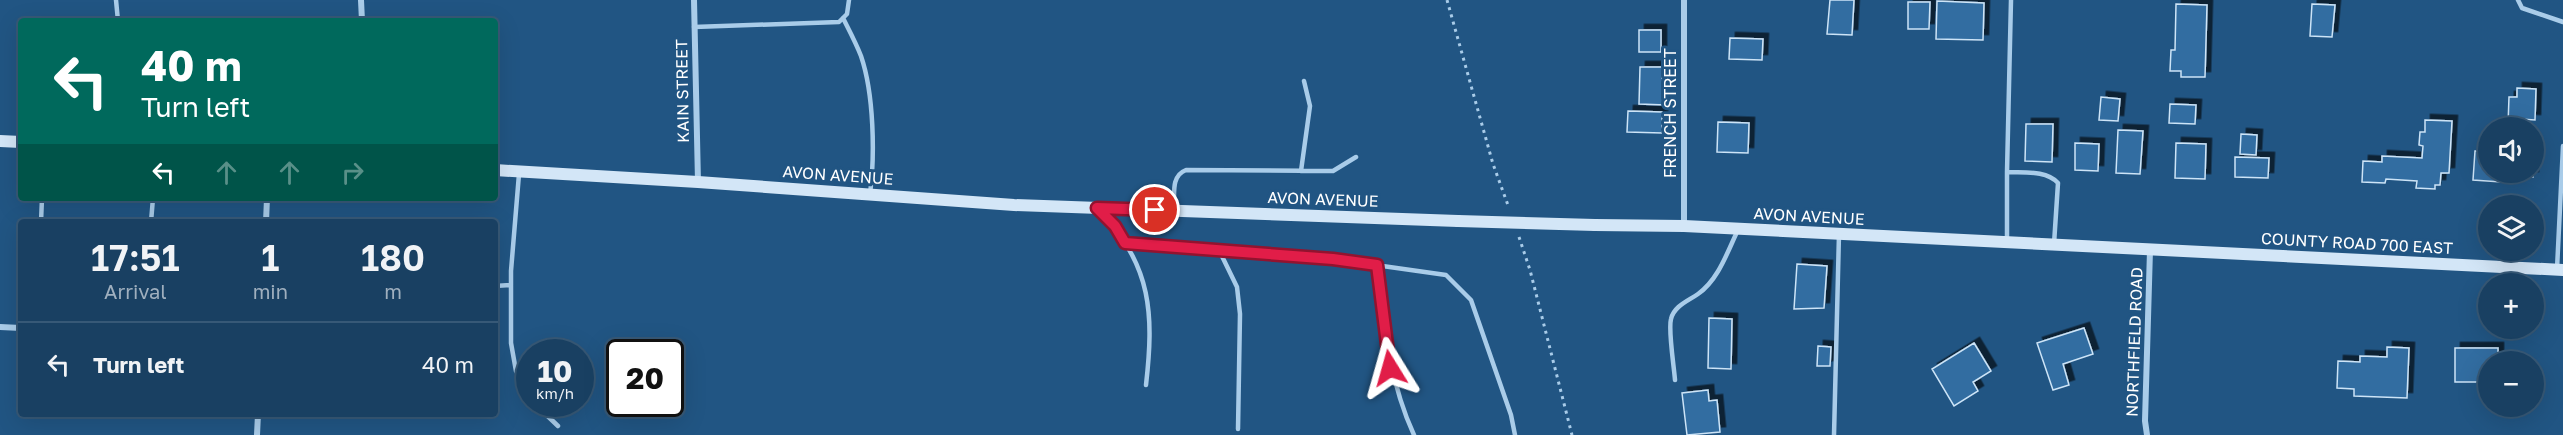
<!DOCTYPE html>
<meta charset="utf-8">
<style>
:root{--surface:#194062;--page:#264b6b;--text:#f1f3f6;--muted:#9fafbe;--line:#375977}
body{margin:0;font-family:"Golos Text",sans-serif;background:var(--page);color:var(--text);height:100vh;display:flex;flex-direction:column;font-size:22px;white-space:nowrap}
*{box-sizing:border-box;margin:0}
p{font-size:20px;color:var(--muted)}
.icon{flex:none;width:33px;height:33px;fill:none;stroke:currentColor;stroke-width:2;stroke-linecap:round;stroke-linejoin:round}
.map{position:relative;flex:1;overflow:hidden}
.side{position:absolute;left:18px;top:219px;width:480px;height:198px;display:flex;flex-direction:column;background:var(--surface);border-radius:6px;box-shadow:0 6px 24px #0002,0 0 0 2px var(--line)}
.side>*{flex:none}
.guide{position:absolute;left:18px;top:18px;width:480px;height:183px;border-radius:6px;box-shadow:0 6px 24px #0002,0 0 0 2px var(--line);background:#00695c;color:#fff;overflow:hidden}
.controls{position:absolute;left:2478px;top:117px;display:grid;gap:12px}
.controls a{display:grid;place-items:center;width:66px;height:66px;border-radius:50%;background:var(--surface);box-shadow:0 6px 24px #0002,0 0 0 2px var(--line);font-size:30px}
.speed{position:absolute;left:516px;top:339px;display:flex;gap:12px;font-size:30px;font-weight:700;text-align:center}
.speed>*{display:grid;place-content:center;width:78px;height:78px;border-radius:50%;background:var(--surface);box-shadow:0 6px 24px #0002,0 0 0 2px var(--line);line-height:1}
.speed small{font-size:15px;font-weight:400}
.speed .limit{border:3px solid #111;border-radius:9px;background:#fff;color:#111}
.pin{position:absolute;display:grid;place-items:center;width:51px;height:51px;color:#fff;margin:-26px;border:3px solid #fff;border-radius:50%;box-shadow:0 2px 6px #0007}
.me{position:absolute;width:66px;margin:-33px;rotate:352deg;stroke-linejoin:round;filter:drop-shadow(0 0 4px #0008)}
.turn{display:flex;align-items:center;gap:21px;height:126px;padding:0 24px;font-size:27px}
.turn .icon{width:78px;height:78px;stroke-width:2.5}
.turn b{display:block;font-size:42px;line-height:51px}
.lanes{display:flex;align-items:center;height:57px;padding:0 24px;background:#0003;justify-content:center;gap:30px;direction:ltr}
.lanes .off{opacity:.35}
.eta{display:flex;justify-content:space-evenly;align-items:center;height:102px;text-align:center}
.eta b{font-size:36px;font-weight:600;line-height:42px}
ul{padding:0;list-style:none}
li{display:flex;align-items:center;gap:18px;height:84px;padding:0 24px;border-top:2px solid var(--line)}
li div{flex:1}
li b{display:block;font-size:22px}
li em{font-style:normal}
.map>svg:first-child{display:block}
.building{fill:#316da1;stroke:#cde4f7;stroke-width:1.5;filter:url(#shadow)}
.lines{fill:none;stroke-linecap:round;stroke-linejoin:round}
.path{stroke:#a9cce9;stroke-width:3;stroke-dasharray:3 4.5;stroke-linecap:butt}
.service{stroke:#a9cce9;stroke-width:4.5}
.minor{stroke:#a9cce9;stroke-width:6}
.secondary{stroke:#d3e6f7;stroke-width:12}
.secondary-bridge{stroke:#d3e6f7;stroke-width:12}
.route-casing{stroke:#92132f;stroke-width:15}
.route{stroke:#e11d48;stroke-width:10}
.labels{text-anchor:middle;stroke-width:6;stroke-linejoin:round;paint-order:stroke}
.street-label{font-size:16px;fill:#fff;stroke:#215583}
</style>
<div class="map">
<svg width="2563" height="435" viewBox="0 0 2563 435">
<defs>
<filter id="shadow"><feDropShadow dx="5.5" dy="-5.5" stdDeviation="0" flood-color="#0009"/></filter>
</defs>
<rect width="100%" height="100%" fill="#215583"/>
<path class="building" d="M1830,0H1854L1852,35L1827,34Z
M1937,1L1984,3L1983,40L1936,39Z
M1908,2H1930L1929,29H1908Z
M2176,4L2207,5L2205,77H2181V71H2170L2171,50H2175Z
M2312,4L2335,5L2332,37L2310,36Z
M1639,30H1661V52H1639Z
M1730,38L1763,39L1762,60L1729,59Z
M1640,67H1662V78H1666V105L1639,104Z
M2517,88L2536,89L2535,120L2521,119L2520,125H2508L2509,97H2517Z
M2101,97L2120,99L2118,121L2099,120Z
M2170,104L2196,105L2195,124L2169,123Z
M1628,111L1662,112V133L1627,132Z
M2425,120L2452,121L2449,173H2441L2440,185H2435V189L2416,188L2417,181L2386,179L2385,183L2362,182L2363,161L2382,162V156L2422,158L2423,146L2419,145L2420,132H2425Z
M1718,122L1749,123L1748,153L1717,152Z
M2026,124H2053L2052,162L2025,161Z
M2118,130L2143,131L2140,174L2116,173Z
M2241,134L2257,135L2256,155L2240,154Z
M2075,143L2099,144L2098,171L2075,170Z
M2176,143L2206,144L2205,179L2175,178Z
M2475,151H2488V172H2533V177L2501,175V182L2473,180Z
M2235,157L2269,158L2268,178L2235,177Z
M1797,264L1827,266L1824,308L1794,309Z
M1709,318L1732,319L1731,369L1708,368Z
M2084,328L2093,354L2063,364L2069,385L2053,390L2037,343Z
M1974,343L1991,371L1973,382L1978,391L1954,406L1932,369Z
M1818,346L1831,347L1830,366H1817Z
M2387,347L2409,348L2407,398L2354,396V389L2337,388L2338,361L2360,362V356L2387,357Z
M2455,348H2498V362H2488V382H2455Z
M1708,390L1709,401L1717,400L1720,432L1687,435L1682,393Z"/>
<g class="lines">
<path class="path" d="M1447,0L1493,164L1509,208
M1519,237L1530,270L1572,435"/>
<path class="service" d="M116,0L118,21
M2518,0L2522,8L2563,22
M843,18C849,30 856,43 861,56C874,94 875,155 870,194
M694,27L839,22L847,14L849,0
M1301,171L1310,106L1304,81
M2007,172L2011,0
M519,174L511,271V343L516,371L530,396
M1174,210C1175,196 1170,176 1186,170L1333,171L1356,157
M1101,212C1152,266 1154,315 1146,385
M41,222L42,198
M151,222L153,198
M2007,240V172C2024,173 2046,170 2058,183L2054,244
M1125,243L1219,250L1237,287L1240,314L1238,429
M1219,250L1333,259L1446,275L1471,300L1511,415L1515,435
M1377,265C1384,324 1389,381 1414,435
M2557,269L2563,146
M495,286L511,285
M1675,380C1674,366 1668,330 1671,319C1674,306 1688,301 1698,294C1718,280 1727,253 1737,232
M535,404L558,426
M1834,435L1839,234"/>
<path class="minor" d="M361,0L362,21
M694,0L698,182
M266,222L267,198
M1684,226V0
M0,327L21,328
M257,435L258,414
M2147,435L2145,421L2150,250"/>
<path class="secondary" d="M0,141L21,142
M495,170L698,182L1014,205L1458,221
M1595,225L1684,226L2563,270"/>
<path class="secondary-bridge" d="M1458,221L1595,225"/>
</g>
<g class="lines">
<defs>
<path id="route" d="M1155,210L1097,208L1115,226L1125,243L1333,259L1377,265L1390,368"/>
</defs>
<use href="#route" class="route-casing"/>
<use href="#route" class="route"/>
</g>
<g class="labels">
<g class="street-label">
<text transform="translate(682 91) rotate(-91)" y="6">KAIN STREET</text>
<text transform="translate(1670 113) rotate(-90)" y="6">FRENCH STREET</text>
<text transform="translate(838 175) rotate(4)" y="6">AVON AVENUE</text>
<text transform="translate(1323 199) rotate(2)" y="6">AVON AVENUE</text>
<text transform="translate(1809 216) rotate(3)" y="6">AVON AVENUE</text>
<text transform="translate(2357 243) rotate(3)" y="6">COUNTY ROAD 700 EAST</text>
<text transform="translate(2134 342) rotate(-88)" y="6">NORTHFIELD ROAD</text>
</g>
</g>
</svg>
<div class="controls">
<a><svg class="icon" aria-label="sound" viewBox="0 0 24 24"><path d="M4 9h4l5-4v14l-5-4H4zM17 9q2 3 0 6"/></svg></a>
<a><svg class="icon" aria-label="layers" viewBox="0 0 24 24"><path d="M12 4l9 5-9 5-9-5zM3 14l9 5 9-5"/></svg></a>
<a>+</a>
<a>−</a>
</div>
<div class="speed"><div>10<small>km/h</small></div><div class="limit">20</div></div>
<div class="pin" style="left:1155px;top:210px;background:#d93025"><svg class="icon" aria-label="arrive" viewBox="0 0 24 24"><path d="M6 21V4h12l-3 4 3 4H6"/></svg></div>
<svg class="me" style="left:1390px;top:368px" viewBox="-20 -20 40 40"><path d="M0-17L14 15 0 8-14 15z" fill="#e11d48" stroke="#fff" stroke-width="4"/></svg>
<div class="guide">
<div class="turn"><svg class="icon" aria-label="left" viewBox="0 0 24 24"><path d="M17 20v-9H6M10 6l-5 5 5 5"/></svg><div><b>40 m</b>Turn left</div></div>
<div class="lanes"><svg class="icon" aria-label="left" viewBox="0 0 24 24"><path d="M17 20v-9H6M10 6l-5 5 5 5"/></svg><svg class="icon off" aria-label="ahead" viewBox="0 0 24 24"><path d="M12 20V5M6 11l6-6 6 6"/></svg><svg class="icon off" aria-label="ahead" viewBox="0 0 24 24"><path d="M12 20V5M6 11l6-6 6 6"/></svg><svg class="icon off" aria-label="right" viewBox="0 0 24 24"><path d="M7 20v-9h11M14 6l5 5-5 5"/></svg></div>
</div>
<section class="side">
<div class="eta">
<div><b>17:51</b><p>Arrival</p></div>
<div><b>1</b><p>min</p></div>
<div><b>180</b><p>m</p></div>
</div>
<ul>
<li><svg class="icon" aria-label="left" viewBox="0 0 24 24"><path d="M17 20v-9H6M10 6l-5 5 5 5"/></svg><div><b>Turn left</b></div><em>40 m</em></li>
</ul>
</section>
</div>
